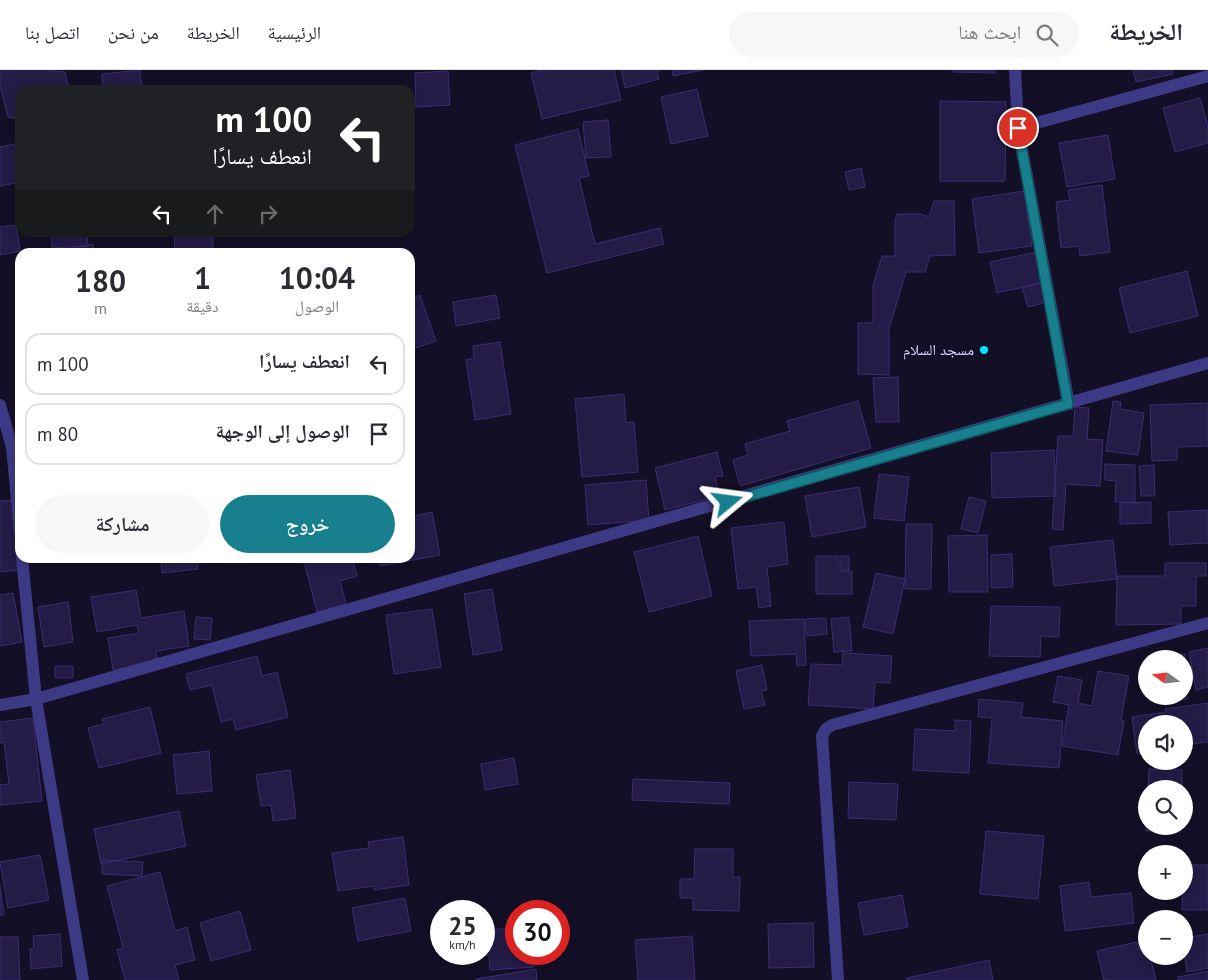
<!DOCTYPE html>
<html lang="ar">
<meta charset="utf-8">
<style>
:root{--surface:#fff;--page:#f7f7f7;--text:#2b2b33;--muted:#7c7c81;--line:#e1e1e2;--accent:#187f8f}
body{margin:0;font-family:"PT Sans","Noto Naskh Arabic",sans-serif;background:var(--page);color:var(--text);direction:rtl;height:100vh;display:flex;flex-direction:column;font-size:19px;white-space:nowrap}
*{box-sizing:border-box;margin:0}
p{font-size:16px;color:var(--muted)}
.icon{flex:none;width:28px;height:28px;fill:none;stroke:currentColor;stroke-width:2;stroke-linecap:round;stroke-linejoin:round}
.map{position:relative;flex:1;overflow:hidden;direction:ltr}
.side{position:absolute;left:15px;top:178px;width:400px;height:315px;display:flex;flex-direction:column;background:var(--surface);border-radius:15px;box-shadow:0 2px 8px #0003;direction:rtl}
.side>*{flex:none}
.guide{position:absolute;left:15px;top:15px;width:400px;height:152px;border-radius:15px;box-shadow:0 2px 8px #0003;direction:rtl;background:#202124;color:#fff;overflow:hidden}
.needle{width:32px;rotate:285deg}
.fabs{position:absolute;left:1138px;top:580px;display:grid;gap:10px}
.fabs a{display:grid;place-items:center;width:55px;height:55px;border-radius:50%;background:var(--surface);box-shadow:0 2px 8px #0003;font-size:25px}
.speed{position:absolute;left:430px;top:830px;display:flex;gap:10px;font-size:25px;font-weight:700;text-align:center}
.speed>*{display:grid;place-content:center;width:65px;height:65px;border-radius:50%;background:var(--surface);box-shadow:0 2px 8px #0003;line-height:1}
.speed small{font-size:12px;font-weight:400}
.speed .limit{border:8px solid #d22;background:#fff;color:#111}
.pin{position:absolute;display:grid;place-items:center;width:42px;height:42px;color:#fff;margin:-21px;border:2px solid #fff;border-radius:50%;box-shadow:0 1px 5px #0007}
.me{position:absolute;width:55px;margin:-28px;rotate:74deg;stroke-linejoin:round;filter:drop-shadow(0 0 4px #0008)}
.turn{display:flex;align-items:center;gap:18px;height:105px;padding:0 20px;font-size:22px}
.turn .icon{width:65px;height:65px;stroke-width:2.5}
.turn b{display:block;font-size:35px;line-height:42px}
.lanes{display:flex;align-items:center;height:48px;padding:0 20px;background:#0003;justify-content:center;gap:25px;direction:ltr}
.lanes .off{opacity:.35}
.eta{display:flex;justify-content:space-evenly;align-items:center;height:85px;text-align:center}
.eta b{font-size:30px;font-weight:600;line-height:35px}
.cta{display:flex;gap:10px;margin-top:auto;padding:10px 20px}
.cta a{flex:1;height:58px;border-radius:30px;background:var(--accent);color:#fff;font-size:20px;font-weight:600;line-height:58px;text-align:center}
.cta a+a{background:var(--page);color:var(--text)}
ul{padding:0;list-style:none}
li{display:flex;align-items:center;gap:15px;height:62px;margin:0 10px 8px;padding:0 10px;border:2px solid var(--line);border-radius:15px}
li div{flex:1}
li b{display:block;font-size:19px}
li em{font-style:normal}
header{display:flex;align-items:center;gap:30px;box-sizing:border-box;height:70px;padding:0 25px;background:var(--surface);border-bottom:1px solid var(--line)}
header strong{font-size:24px}
nav{display:flex;gap:28px;margin-inline-start:auto;font-size:18px}
.search{width:350px;height:45px;background:var(--page);display:flex;align-items:center;gap:12px;box-sizing:border-box;padding:0 18px;border-radius:28px;color:var(--muted);font-size:19px}
.map>svg:first-child{display:block}
.building{fill:#241b47;stroke:#3b2d73}
.lines{fill:none;stroke-linecap:round;stroke-linejoin:round}
.street{stroke:#3d3a85;stroke-width:12}
.route-casing{stroke:#10535d;stroke-width:12}
.route{stroke:#187f8f;stroke-width:9}
.poi-dot{fill:#00e5ff;stroke:#130f26;stroke-width:2}
.labels{text-anchor:middle;stroke-width:5;stroke-linejoin:round;paint-order:stroke}
.poi-label{font-size:15px;fill:#d9d4ff;stroke:#130f26;text-anchor:end}
</style>
<header>
<strong>الخريطة</strong>
<div class="search"><svg class="icon" aria-label="search" viewBox="0 0 24 24"><circle cx="10" cy="10" r="6"/><path d="M15 15l6 6"/></svg>ابحث هنا</div>
<nav><a>الرئيسية</a><a>الخريطة</a><a>من نحن</a><a>اتصل بنا</a></nav>
</header>
<div class="map">
<svg width="1208" height="910" viewBox="0 0 1208 910">
<rect width="100%" height="100%" fill="#130f26"/>
<path class="building" d="M0,0H48L65,2L69,20H20V49L8,47L0,15Z
M140,0L142,20H103L102,4Z
M542,0H614L621,30L542,49L531,3Z
M621,0H660L657,1L659,9L625,18Z
M672,0H703L673,6Z
M953,0H995V3L953,2Z
M1133,0H1172L1173,4L1136,12Z
M448,1L450,35L416,37L415,3Z
M697,19L708,66L671,74L661,27Z
M1200,28L1208,56V73L1175,82L1163,38Z
M940,31L1006,32L1005,111H940Z
M608,50L611,87L586,88L583,52Z
M578,59L589,106L579,108L595,174L660,158L664,174L547,203L515,75Z
M1108,65L1115,109L1067,117L1059,73Z
M20,73V112L0,116V77Z
M861,98L865,117L849,120L845,102Z
M1102,115L1110,182L1080,186L1079,176L1061,178L1056,132L1070,130L1068,120Z
M1024,121L1032,176L979,183L972,129Z
M934,131H954L955,185L930,186L925,202H906L889,259V305L858,304V253H873V215L882,186H895V151L897,144H921L929,147Z
M16,155L20,181L0,185V157Z
M52,162H87L88,176L52,178Z
M174,162H213V180L175,182Z
M93,174L94,182H59V181Z
M1036,182L1042,213L997,223L990,192Z
M1187,201L1198,246L1130,263L1119,218Z
M1043,212L1048,232L1028,237L1022,217Z
M420,225L436,271L410,280V229Z
M496,225L500,248L456,256L453,232Z
M500,272L511,344L475,350L466,290L474,288L473,276Z
M898,307L899,352H876L873,308Z
M624,324L626,353L634,352L638,402L582,407L575,329Z
M858,331L871,378L740,416L733,390L748,385L745,374L790,361L787,351Z
M1113,331L1121,332L1120,339L1144,343L1138,385L1106,381Z
M1208,333V376L1177,377V390L1152,391L1150,335Z
M1075,337L1089,338L1087,369L1103,370L1100,416L1066,414L1063,460L1052,459L1058,366H1073Z
M1054,380L1056,426L992,428L991,383Z
M717,382L723,406L715,407L720,426L665,440L655,398Z
M1105,394L1135,395V433L1115,432L1116,411L1105,410Z
M1154,395L1155,426H1141L1139,396Z
M879,404L909,407L904,451L874,448Z
M646,410L649,450L588,455L585,415Z
M859,417L866,457L812,467L805,426Z
M969,427L986,431L978,463L961,459Z
M13,430L18,500L0,502V431Z
M1151,432V453L1120,454V433Z
M1208,440V473L1170,475L1168,442Z
M432,442L440,485L380,496L378,488H410V447Z
M784,452L788,494L767,497L771,536L759,538L756,517L738,519L731,458Z
M906,454H932L931,519H905Z
M987,465L988,522H949L948,466Z
M698,466L712,526L649,542L634,482Z
M1113,470L1117,509L1054,516L1050,477Z
M1012,484L1013,517L991,518V485Z
M816,486H838V501H852V524H816Z
M840,486H849V500H840Z
M161,488H197L198,499L162,503Z
M303,488H352L357,506L340,511L346,534L317,542Z
M1165,493H1206V506H1196V536H1181V554L1116,555L1117,506H1165Z
M876,503L905,509L893,564L863,557Z
M492,519L502,580L473,585L464,524Z
M136,520L141,548L184,541L189,576L156,581L158,592L113,600L108,568L139,563L137,555L97,562L91,527Z
M13,523L22,572L0,576V525Z
M68,532L73,572L44,577L38,537Z
M991,536L1060,537L1059,567L1041,566L1040,587L989,586Z
M432,539L441,597L394,604L386,545Z
M196,547L212,548L210,570L194,569Z
M849,547L852,581L834,582L831,549Z
M826,548L827,564L807,566L805,549Z
M804,549L806,595L797,596L796,584L751,586L749,551Z
M1208,578V617L1196,620L1189,582Z
M843,583L892,586L890,613L875,612L873,639L808,635L811,594L842,595Z
M1185,584L1187,629L1149,631V626H1184V589H1147V586Z
M257,586L262,606L277,602L288,647L236,660L233,649L221,652L212,615L190,620L186,604Z
M762,595L767,620L761,621L765,635L744,639L736,601Z
M55,596H73V608H55Z
M1098,601L1129,606L1121,650L1124,651L1118,685L1062,676L1069,635L1053,632L1058,606L1082,610L1078,633L1092,636Z
M979,629L1023,633L1021,647L1063,651L1059,698L988,693L992,648L978,647Z
M1208,633V672L1184,675V654H1146V683L1137,684L1132,647L1166,642L1165,639Z
M150,637L161,683L99,698L88,658L104,654L102,649Z
M33,648L42,731L0,735V715L9,714L4,672L0,673V652Z
M955,650L971,651L969,703L913,700L915,659L955,661Z
M209,681L212,721L177,724L173,685Z
M514,688L518,714L485,720L481,694Z
M1149,699L1182,700V719H1148Z
M290,700L296,748L273,751L271,735L261,736L256,705Z
M633,709L730,713L729,734L632,730Z
M849,712L898,714L896,750L848,748Z
M179,741L186,776L101,794L94,759Z
M1146,746V756H1180V762L1146,761Z
M986,761L1044,766L1038,829L980,824Z
M403,767L409,815L374,820V816L338,821L332,783L369,778L368,772Z
M695,779H733V807H740L739,841L693,840V828H680V809H694Z
M40,785L49,830L8,838L0,792Z
M102,790L143,792L142,806L102,804Z
M1184,795H1208V840H1182Z
M160,802L175,861L187,857L195,890L175,895L179,910H125L117,880L123,878L107,816Z
M1089,812L1091,827L1131,823L1134,853L1065,861L1060,816Z
M0,815L4,845H0Z
M902,825L908,857L864,865L858,833Z
M405,828L411,861L358,871L352,838Z
M240,841L251,880L211,891L200,853Z
M813,853L814,897L769,898L768,854Z
M516,858V884H533L534,897L490,900L489,885L454,887V884H484V860Z
M60,864L62,896L31,899L30,879L34,878L33,866Z
M1208,864V898L1187,902L1184,882V868Z
M692,866L695,910H638L635,870Z
M0,867H18L20,910H0Z
M1137,872L1139,880L1146,879V886H1150L1156,910H1104L1097,881Z
M989,890L993,910H907V908Z
M536,899L537,910H476V909Z
M1208,901V910H1178V907Z"/>
<g class="lines">
<path class="street" d="M1015,0L1018,58L1069,334
M1018,58L1208,6
M0,335L12,377L20,462
M22,488L36,629L83,910
M0,635L36,629L1208,293
M838,910L822,666L826,659L832,655L1208,553"/>
</g>
<g class="lines">
<defs>
<path id="route" d="M728,432L1068,334L1018,58"/>
</defs>
<use href="#route" class="route-casing"/>
<use href="#route" class="route"/>
</g>
<circle class="poi-dot" cx="984" cy="280" r="5"/>
<g class="labels">
<g class="poi-label">
<text x="974" y="285">مسجد السلام</text>
</g>
</g>
</svg>
<div class="fabs">
<a><svg class="needle" viewBox="-14 -14 28 28"><path d="M0-13l5 13h-10z" fill="#e53935"/><path d="M0 13l5-13h-10z" fill="#7c7c81"/></svg></a>
<a><svg class="icon" aria-label="sound" viewBox="0 0 24 24"><path d="M4 9h4l5-4v14l-5-4H4zM17 9q2 3 0 6"/></svg></a>
<a><svg class="icon" aria-label="search" viewBox="0 0 24 24"><circle cx="10" cy="10" r="6"/><path d="M15 15l6 6"/></svg></a>
<a>+</a>
<a>−</a>
</div>
<div class="speed"><div>25<small>km/h</small></div><div class="limit">30</div></div>
<div class="pin" style="left:1018px;top:58px;background:#d93025"><svg class="icon" aria-label="arrive" viewBox="0 0 24 24"><path d="M6 21V4h12l-3 4 3 4H6"/></svg></div>
<svg class="me" style="left:728px;top:432px" viewBox="-20 -20 40 40"><path d="M0-17L14 15 0 8-14 15z" fill="#187f8f" stroke="#fff" stroke-width="4"/></svg>
<div class="guide">
<div class="turn"><svg class="icon" aria-label="left" viewBox="0 0 24 24"><path d="M17 20v-9H6M10 6l-5 5 5 5"/></svg><div><b>100 m</b>انعطف يسارًا</div></div>
<div class="lanes"><svg class="icon" aria-label="left" viewBox="0 0 24 24"><path d="M17 20v-9H6M10 6l-5 5 5 5"/></svg><svg class="icon off" aria-label="ahead" viewBox="0 0 24 24"><path d="M12 20V5M6 11l6-6 6 6"/></svg><svg class="icon off" aria-label="right" viewBox="0 0 24 24"><path d="M7 20v-9h11M14 6l5 5-5 5"/></svg></div>
</div>
<section class="side">
<div class="eta">
<div><b>10:04</b><p>الوصول</p></div>
<div><b>1</b><p>دقيقة</p></div>
<div><b>180</b><p>m</p></div>
</div>
<ul>
<li><svg class="icon" aria-label="left" viewBox="0 0 24 24"><path d="M17 20v-9H6M10 6l-5 5 5 5"/></svg><div><b>انعطف يسارًا</b></div><em>100 m</em></li>
<li><svg class="icon" aria-label="arrive" viewBox="0 0 24 24"><path d="M6 21V4h12l-3 4 3 4H6"/></svg><div><b>الوصول إلى الوجهة</b></div><em>80 m</em></li>
</ul>
<div class="cta"><a>خروج</a><a>مشاركة</a></div>
</section>
</div>
